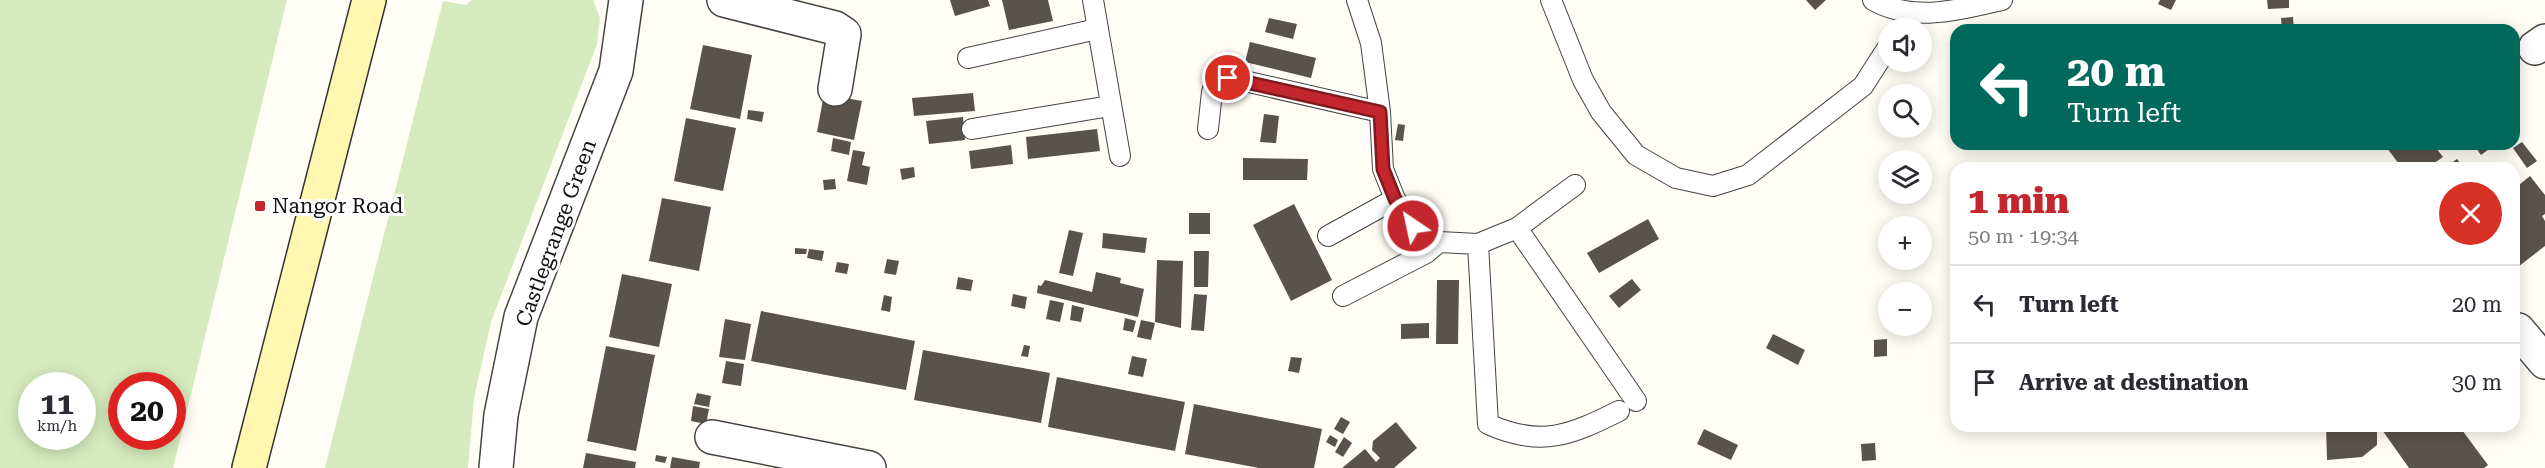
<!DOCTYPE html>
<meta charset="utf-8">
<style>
:root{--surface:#fff;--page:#f7f7f7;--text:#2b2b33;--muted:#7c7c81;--line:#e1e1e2;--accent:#c4262e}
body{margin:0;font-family:"Roboto Serif",serif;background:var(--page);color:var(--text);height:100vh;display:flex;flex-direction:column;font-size:22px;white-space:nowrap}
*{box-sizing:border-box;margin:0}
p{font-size:20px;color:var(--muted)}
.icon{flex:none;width:33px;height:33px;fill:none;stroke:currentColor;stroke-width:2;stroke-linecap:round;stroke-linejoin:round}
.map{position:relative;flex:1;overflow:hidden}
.sheet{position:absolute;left:1950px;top:162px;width:570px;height:270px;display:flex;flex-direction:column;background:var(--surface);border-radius:18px;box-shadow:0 3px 15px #0003}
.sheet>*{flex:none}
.top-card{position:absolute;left:1950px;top:24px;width:570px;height:126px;border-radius:18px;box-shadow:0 3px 15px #0003;background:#00695c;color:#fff;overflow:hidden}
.tools{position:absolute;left:1878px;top:18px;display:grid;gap:12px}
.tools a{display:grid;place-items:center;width:54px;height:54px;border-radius:50%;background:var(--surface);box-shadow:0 3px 15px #0003;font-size:30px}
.speed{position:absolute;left:18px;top:372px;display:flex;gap:12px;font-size:30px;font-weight:700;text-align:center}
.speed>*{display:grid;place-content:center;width:78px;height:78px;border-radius:50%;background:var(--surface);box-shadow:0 3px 15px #0003;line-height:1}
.speed small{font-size:15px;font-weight:400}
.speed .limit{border:9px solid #d22;background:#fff;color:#111}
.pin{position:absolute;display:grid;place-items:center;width:51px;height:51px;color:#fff;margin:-26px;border:3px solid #fff;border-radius:50%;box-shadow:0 2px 6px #0007}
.me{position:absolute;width:66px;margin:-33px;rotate:326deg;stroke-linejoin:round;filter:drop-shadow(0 0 4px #0008)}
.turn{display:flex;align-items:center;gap:21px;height:126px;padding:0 18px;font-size:27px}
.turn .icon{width:78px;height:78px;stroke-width:2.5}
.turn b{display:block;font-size:42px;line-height:51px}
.round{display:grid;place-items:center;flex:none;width:63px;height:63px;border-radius:32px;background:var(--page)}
.head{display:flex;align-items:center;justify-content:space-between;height:102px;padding:0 18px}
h1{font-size:36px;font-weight:800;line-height:45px;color:var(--accent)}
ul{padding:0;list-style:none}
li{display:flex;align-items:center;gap:18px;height:78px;padding:0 18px;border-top:2px solid var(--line)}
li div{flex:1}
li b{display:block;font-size:22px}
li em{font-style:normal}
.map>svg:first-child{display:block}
.green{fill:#d5ebbd;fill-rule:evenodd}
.building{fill:#5a524d}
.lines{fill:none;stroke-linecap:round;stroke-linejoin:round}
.lane-casing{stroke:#444;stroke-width:22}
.street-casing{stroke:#444;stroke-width:36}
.secondary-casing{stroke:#333;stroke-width:36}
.lane{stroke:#fff;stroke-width:20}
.street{stroke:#fff;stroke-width:33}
.secondary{stroke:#fff6b0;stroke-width:33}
.route-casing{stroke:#7f191e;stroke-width:15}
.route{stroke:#c4262e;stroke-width:10}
.poi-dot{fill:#c4262e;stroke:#fff;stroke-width:2}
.labels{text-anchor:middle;stroke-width:6;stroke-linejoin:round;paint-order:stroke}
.poi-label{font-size:21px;fill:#111;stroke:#fff;text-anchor:start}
.street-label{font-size:21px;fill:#111;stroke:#fff}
</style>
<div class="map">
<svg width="2545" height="468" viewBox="0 0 2545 468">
<rect width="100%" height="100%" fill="#fffdf5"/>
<path class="green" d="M0,0H287L173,468H0ZM32,386H82V436H32ZM122,386H172V436H122Z
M472,0H593L600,18L597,44L491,322L474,398L468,468H325L443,1L466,5Z"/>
<path class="building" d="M950,0H988L990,6L955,16Z
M1002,0H1048L1053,21L1009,30Z
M1806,0H1826L1815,10Z
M2160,0H2176L2171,10L2158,4Z
M2267,0H2289V8L2268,9Z
M2293,17L2294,30H2282L2281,18Z
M1269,18L1297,24L1293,39L1265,32Z
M1250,42L1316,58L1311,78L1245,62Z
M703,45L752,55L740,119L690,109Z
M973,93L975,111L914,116L912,98Z
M824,94L862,101L854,140L817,132Z
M748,110L764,112L762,122L747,119Z
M1264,114L1279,116L1276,143L1260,142Z
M963,117L965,140L929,144L926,121Z
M686,118L736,128L723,191L674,181Z
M1398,124L1405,125L1403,141L1395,140Z
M1097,129L1100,151L1028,159L1026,137Z
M833,138L851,142L849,155L831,151Z
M2522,142L2537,161L2527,168L2513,148Z
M2384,144H2433L2443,157L2427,168H2402Z
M2473,144H2496L2481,155Z
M1011,145L1013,164L971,169L969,151Z
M853,150L865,152L862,165L870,167L867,185L847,181Z
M1243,158L1308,159L1307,180H1243Z
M2457,159L2464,168H2449L2447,166Z
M914,167L915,177L902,180L900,169Z
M2530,176L2545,195V214L2542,216L2545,221V246L2514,270V189Z
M835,179L836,189L824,190L823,180Z
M662,198L711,207L699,271L649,261Z
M1294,204L1332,280L1291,301L1253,225Z
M1189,213H1210V234H1189Z
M1648,219L1659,239L1599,273L1587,253Z
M1069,230L1083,233L1073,276L1059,273Z
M1103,233L1147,238L1145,253L1102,248Z
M795,248L807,249L806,254H795Z
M809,249L824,251L822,261L807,258Z
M1194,251H1209L1208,287H1194Z
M887,259L899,261L896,275L884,273Z
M1157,260L1183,261L1181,328L1155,322Z
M837,262L849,264L847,274L835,272Z
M1096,272L1121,278L1120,283L1144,289L1138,317L1037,293L1038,285L1041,286L1045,280L1092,292Z
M622,274L672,284L659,347L609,337Z
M958,277L973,280L971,291L956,289Z
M1632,279L1641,290L1619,308L1609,296Z
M1437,280H1459L1458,344H1436Z
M1013,294L1027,297L1025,309L1011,306Z
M1194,294L1207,295L1204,331L1191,330Z
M884,295L892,297L890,312L881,310Z
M1050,300L1064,303L1060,322L1046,319Z
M1072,305L1084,308L1081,322L1070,320Z
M761,311L915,341L906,390L751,361Z
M1125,318L1136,321L1133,332L1123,330Z
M725,319L751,324L745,360L719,357Z
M1141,320L1155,323L1151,340L1137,337Z
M1429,323V338L1401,339V324Z
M1773,334L1805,350L1798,365L1766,348Z
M1887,339V356L1874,357V340Z
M1024,345L1030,346L1028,357L1021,356Z
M606,346L655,355L636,451L587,441Z
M923,350L1050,373L1041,423L914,400Z
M1132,356L1147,359L1143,377L1128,374Z
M1291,357L1302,358L1299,373L1288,371Z
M726,361L744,364L741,386L722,383Z
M1057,377L1185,402L1175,451L1048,427Z
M697,393L711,396L709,407L694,404Z
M1194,404L1322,429L1314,468H1259L1185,454Z
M693,406L709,409L706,424L691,421Z
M1341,417L1350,422L1343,434L1334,429Z
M1396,422L1417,448L1394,468H1342L1365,449L1376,462L1380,458L1372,450L1373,441Z
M2326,426H2459L2488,465L2484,468H2409L2380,427L2377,430V445L2362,457L2327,460Z
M1704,429L1738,445L1731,460L1697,444Z
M1330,435L1338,440L1335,447L1326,442Z
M1344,437L1352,443L1343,457L1335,452Z
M1875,443L1876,460L1862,461L1861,444Z
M586,453L636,462L635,468H583Z
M656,455L667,457L665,463L655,461Z
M672,457L700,462L699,468H670Z"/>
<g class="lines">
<defs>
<path id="lane" d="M1093,0L1120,156
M1357,0L1371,43L1380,112L1383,169L1395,199L1413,226L1439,242L1478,244L1517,228L1575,185
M1551,0L1583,80L1601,112L1636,155L1676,178L1713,186L1748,175L1863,86L1888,47
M1873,0C1913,23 1959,10 2002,0
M968,58L1097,29
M972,129L1110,106
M1208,129L1212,92L1217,79L1240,80L1380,112
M1517,228L1636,401
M1328,236L1395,199
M1478,244L1488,424C1541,448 1571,435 1619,411
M1343,296L1426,253L1439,242"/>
<path id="street" d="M724,0L835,28L844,34L835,89
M2535,48L2545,41
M2518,330L2545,362
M712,437L869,468
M496,468L501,415L521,317L616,71L626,0"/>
<path id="secondary" d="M249,468L369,0"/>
</defs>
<use href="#lane" class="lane-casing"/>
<use href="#street" class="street-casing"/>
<use href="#secondary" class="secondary-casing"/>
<use href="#lane" class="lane"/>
<use href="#street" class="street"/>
<use href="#secondary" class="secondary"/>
</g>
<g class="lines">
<defs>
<path id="route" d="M1228,78L1380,112L1383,169L1395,199L1413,226"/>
</defs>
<use href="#route" class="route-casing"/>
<use href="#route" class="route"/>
</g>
<rect class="poi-dot" x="254" y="200" width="12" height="12" rx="3"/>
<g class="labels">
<g class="poi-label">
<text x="272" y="213">Nangor Road</text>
</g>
<g class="street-label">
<text transform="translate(556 233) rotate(-70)" y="7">Castlegrange Green</text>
</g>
</g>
</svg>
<div class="tools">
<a><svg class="icon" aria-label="sound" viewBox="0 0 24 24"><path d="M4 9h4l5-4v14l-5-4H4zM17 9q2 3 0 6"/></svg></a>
<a><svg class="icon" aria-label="search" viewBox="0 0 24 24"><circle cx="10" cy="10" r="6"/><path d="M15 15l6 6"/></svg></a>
<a><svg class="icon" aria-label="layers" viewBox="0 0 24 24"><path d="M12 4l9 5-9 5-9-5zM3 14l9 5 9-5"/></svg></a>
<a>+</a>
<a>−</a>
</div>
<div class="speed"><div>11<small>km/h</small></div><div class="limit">20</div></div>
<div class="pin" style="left:1228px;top:78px;background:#d93025"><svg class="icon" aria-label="arrive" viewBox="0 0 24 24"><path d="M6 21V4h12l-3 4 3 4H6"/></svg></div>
<svg class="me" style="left:1413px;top:226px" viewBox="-20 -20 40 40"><circle r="17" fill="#c4262e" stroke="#fff" stroke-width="3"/><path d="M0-11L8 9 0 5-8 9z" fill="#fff"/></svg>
<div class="top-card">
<div class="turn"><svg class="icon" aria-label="left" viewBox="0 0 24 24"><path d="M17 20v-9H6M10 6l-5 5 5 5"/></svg><div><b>20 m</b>Turn left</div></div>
</div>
<section class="sheet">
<div class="head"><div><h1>1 min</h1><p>50 m · 19:34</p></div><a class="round" style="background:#d93025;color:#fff"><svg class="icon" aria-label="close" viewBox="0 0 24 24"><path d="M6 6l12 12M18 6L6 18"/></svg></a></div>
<ul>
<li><svg class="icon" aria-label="left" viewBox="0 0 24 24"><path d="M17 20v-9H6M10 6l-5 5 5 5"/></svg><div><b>Turn left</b></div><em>20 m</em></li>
<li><svg class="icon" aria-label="arrive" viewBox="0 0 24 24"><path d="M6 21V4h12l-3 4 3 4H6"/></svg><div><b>Arrive at destination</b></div><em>30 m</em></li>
</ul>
</section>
</div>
